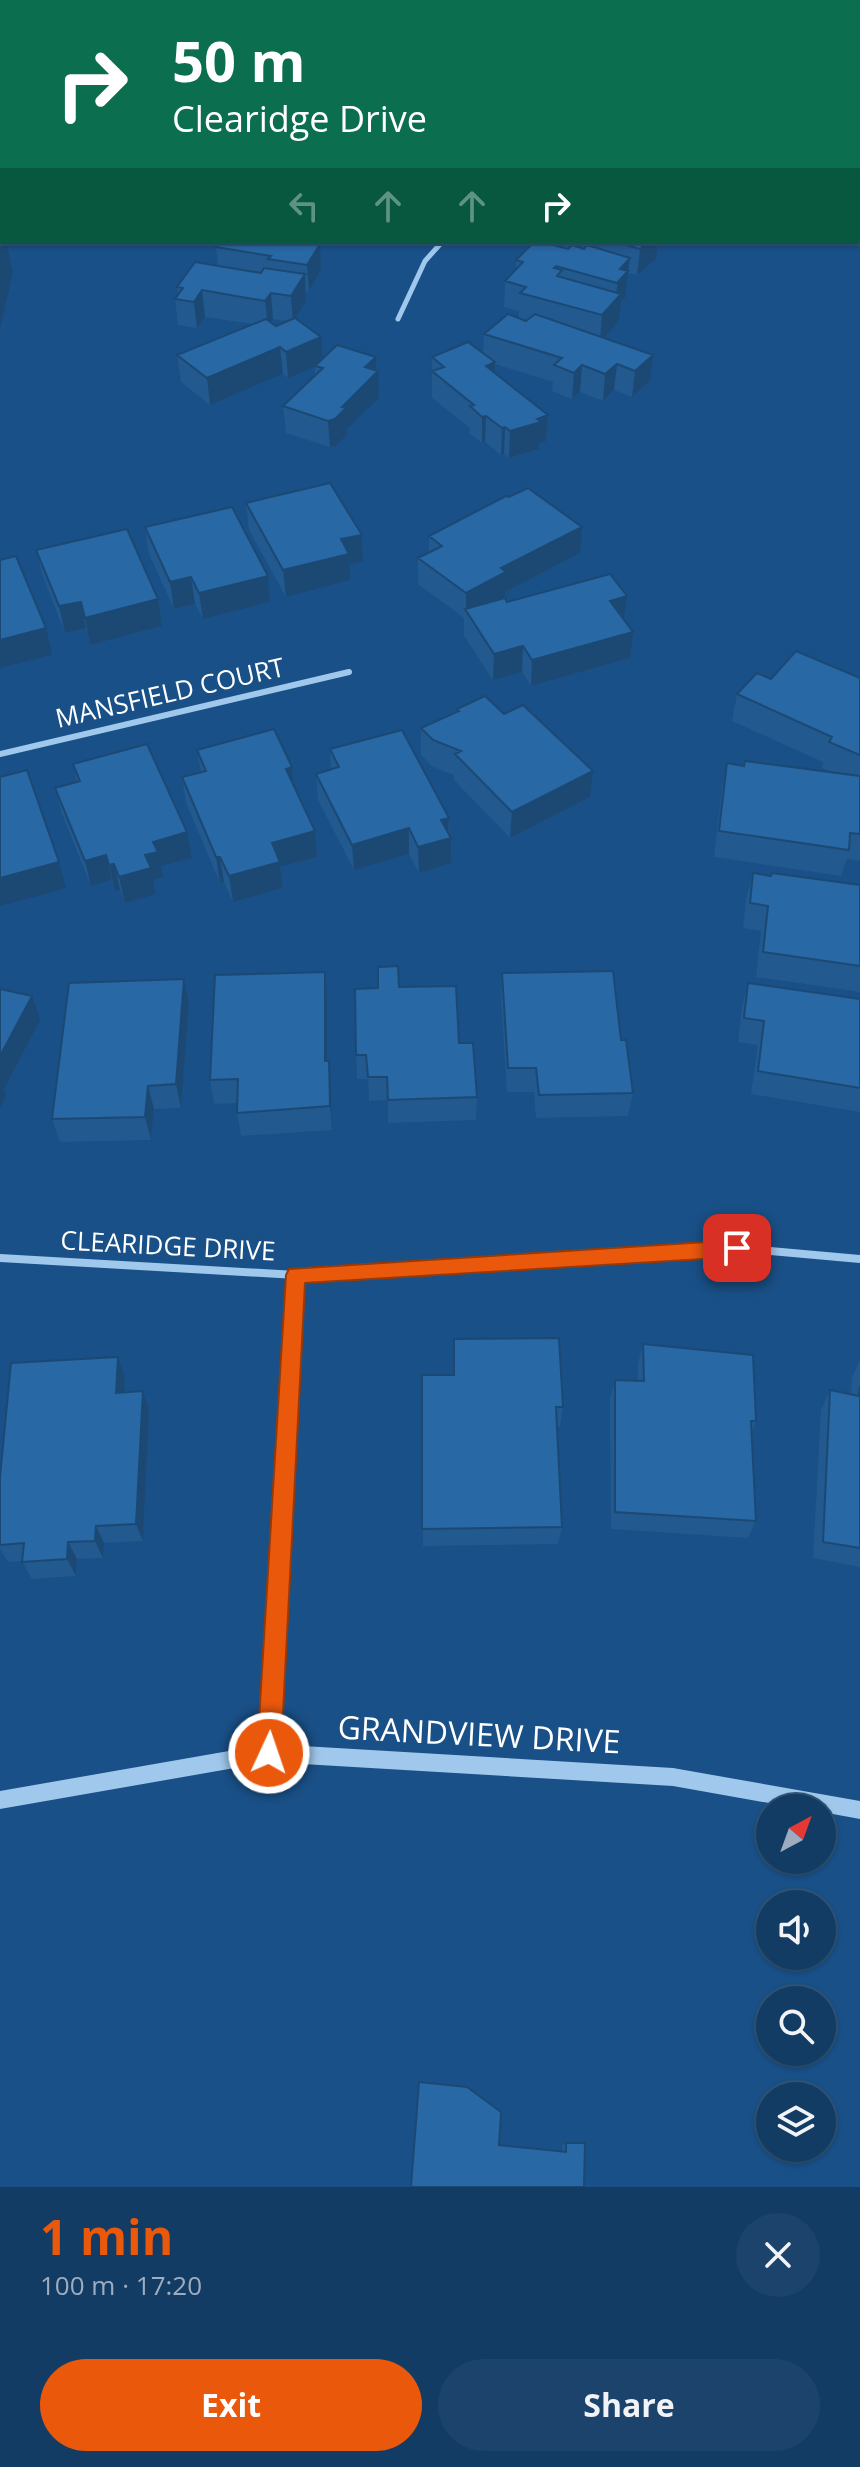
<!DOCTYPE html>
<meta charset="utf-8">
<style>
:root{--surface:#133c65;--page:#1c436b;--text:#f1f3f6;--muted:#9dadbf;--line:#325679;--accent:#ea580c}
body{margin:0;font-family:"Open Sans",sans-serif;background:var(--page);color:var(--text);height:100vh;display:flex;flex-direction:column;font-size:30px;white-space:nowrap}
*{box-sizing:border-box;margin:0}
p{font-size:26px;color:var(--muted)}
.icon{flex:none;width:44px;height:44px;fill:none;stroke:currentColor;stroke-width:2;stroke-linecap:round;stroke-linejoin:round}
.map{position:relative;height:2187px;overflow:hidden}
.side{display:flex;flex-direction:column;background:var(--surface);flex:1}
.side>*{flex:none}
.banner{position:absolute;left:0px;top:0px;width:860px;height:244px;box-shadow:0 2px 6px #0004,0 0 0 2px var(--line);background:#0b6e4f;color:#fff;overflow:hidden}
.needle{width:52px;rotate:41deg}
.fabs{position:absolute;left:756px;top:1794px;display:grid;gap:16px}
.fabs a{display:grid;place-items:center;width:80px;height:80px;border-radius:50%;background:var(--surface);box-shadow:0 2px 6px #0004,0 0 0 2px var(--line);font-size:40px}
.pin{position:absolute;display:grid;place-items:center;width:68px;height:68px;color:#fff;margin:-34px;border-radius:16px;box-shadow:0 4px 12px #0006}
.me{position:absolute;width:88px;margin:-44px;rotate:3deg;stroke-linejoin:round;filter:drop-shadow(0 0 6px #0008)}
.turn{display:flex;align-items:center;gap:28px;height:168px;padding:0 40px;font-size:36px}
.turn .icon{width:104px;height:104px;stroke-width:2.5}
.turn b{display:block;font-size:56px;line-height:68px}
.lanes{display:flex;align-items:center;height:76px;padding:0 40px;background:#0003;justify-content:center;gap:40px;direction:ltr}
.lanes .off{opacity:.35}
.round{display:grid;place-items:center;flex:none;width:84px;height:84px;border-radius:42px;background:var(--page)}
.head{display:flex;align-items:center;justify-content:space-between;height:136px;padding:0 40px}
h1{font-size:48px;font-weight:700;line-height:60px;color:var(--accent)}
.button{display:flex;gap:16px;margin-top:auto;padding:16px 40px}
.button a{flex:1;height:92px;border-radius:48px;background:var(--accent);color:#fff;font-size:32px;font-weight:700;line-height:92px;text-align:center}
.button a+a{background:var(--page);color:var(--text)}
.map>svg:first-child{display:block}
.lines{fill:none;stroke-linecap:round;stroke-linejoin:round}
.minor-far3{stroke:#a0c8ed;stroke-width:5}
.minor-far2{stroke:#a0c8ed;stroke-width:6}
.minor-far1{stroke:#a0c8ed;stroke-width:8}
.minor{stroke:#a0c8ed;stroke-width:10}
.tertiary{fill:#a0c8ed;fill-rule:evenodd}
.wall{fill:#22598e;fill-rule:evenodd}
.shaded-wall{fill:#1c4974}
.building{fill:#2868a5;stroke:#1c4974;stroke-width:2}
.route{fill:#ea580c;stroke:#983908;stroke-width:2}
.labels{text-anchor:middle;stroke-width:8;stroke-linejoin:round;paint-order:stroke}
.street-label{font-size:26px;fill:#fff;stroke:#195087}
.near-street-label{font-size:32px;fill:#fff;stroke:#195087}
</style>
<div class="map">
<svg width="860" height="2187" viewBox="0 0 860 2187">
<rect width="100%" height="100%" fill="#195087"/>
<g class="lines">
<path class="minor-far3" d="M398,319L425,261L442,242"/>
<path class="minor-far2" d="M0,754L349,672"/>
<path class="minor-far1" d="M0,1258L296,1275L737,1248L860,1259
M288,1415L296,1275"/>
<path class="minor" d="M269,1752L288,1413"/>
<path class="tertiary" d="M269,1744L673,1768L860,1801V1819L822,1812V1808H797L673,1786L269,1762L0,1809V1791Z"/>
</g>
<path class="wall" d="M283,0H374V2H283Z
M513,0H599V2H513Z
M705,0H813L816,2H712L705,1Z
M858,103L860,106V180L858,178Z
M307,242L321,270L309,291H306V301L295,318L323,358L376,370L379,398L347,429L348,434L336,446L330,447L286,433L283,406L315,376V367L288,378L283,374L210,405L181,382L177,355L253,324L205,317L197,328L178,325L175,299L178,294L177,287L218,266L216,247ZM273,319L287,321L276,326L271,322Z
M523,242H658L656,259L637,275L628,273L625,298L621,302L619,321L603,338L650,381L632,397L614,390L603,401L580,392L572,399L552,391L553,382L495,364L494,373L548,415L546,441L539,444V449L509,458L504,454L501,455L485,442L482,443L469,433L470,428L432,398V357L483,354L484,334L519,318V311L504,307L505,281L516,269V260L531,245Z
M246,503L362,535L363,561L350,564V580L286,597L249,530Z
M145,527L268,576L270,602L203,619L195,604L174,609L149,554Z
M429,536L580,553L505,592V598L507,602L624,619L630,658L531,686L522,672L493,680L464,636V618L418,584V558L429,553Z
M36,550L158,599L162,626L90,645L86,628L65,633L43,577Z
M860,678V861L847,859L841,876L714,857L722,789L727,763L744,766L832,772L822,768L823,762L732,721L737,694L771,679Z
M457,709L590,797L510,838L454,780V775L433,767L421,755V728L457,712Z
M330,749L449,818L451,863L419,873L409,854L354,870L318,800L316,774L331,769Z
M197,750L292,767L294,787L317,857L280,867L283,888L233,902L224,882L220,883L186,803L182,777L201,772Z
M73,764L187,832L192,858L161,866L163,877L153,880L156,894L125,903L120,889L115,891L112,880L91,886L62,814L55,788L77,782Z
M753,873L860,885V992L756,977L761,931L743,928L746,899Z
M325,972L327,996V1061L331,1085L332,1130L241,1136L237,1113V1103L214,1104L210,1080Z
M502,973L621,1040L633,1093L628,1116L536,1118L534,1092H507L501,998Z
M184,979L189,1004L181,1108L154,1109L151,1140L60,1142L52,1119Z
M748,983L860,999V1112L751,1094L758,1045L738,1042L742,1007Z
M399,987L459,1043L477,1097L476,1120L388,1123V1100L369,1101L368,1079H357L356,1055Z
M454,1339L563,1407L560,1427L557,1426L562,1527L558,1544L423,1546L422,1375H453Z
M643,1344L756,1421L752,1433L756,1521L748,1538L611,1529L610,1399L615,1380L638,1381V1364Z
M860,1360V1567L813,1558L821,1410L830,1390L851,1394L852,1377Z
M125,1377L124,1392L143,1391L149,1411L143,1541L104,1543L103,1558L77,1559L76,1576L32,1579L22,1561L8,1562L0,1549V1545Z
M566,2143L584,2187H411L499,2145L562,2152V2145Z"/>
<path class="shaded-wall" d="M29,0H134V2H30Z
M2,234V242H6L13,272L0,329V243Z
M648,242H658L656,259L637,275L640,249Z
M320,244L321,270L309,291L307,265Z
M630,258L625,298L621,302L619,321L600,342L602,315L615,301L620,269Z
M305,274L306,301L293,322L291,296Z
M202,290L205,317L197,328L194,302Z
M271,293L273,319L268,327L265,301Z
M321,337L323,364L315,366V367L288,378L286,352Z
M280,347L283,374L210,405L207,378Z
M653,355L650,381L632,397L635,371Z
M376,357V373L378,371L379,398L347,429L348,434L336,446L330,447L328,421L342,407L365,367Z
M495,362L494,389L486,366Z
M617,364L614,390L603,401L605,374Z
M582,365L580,392L572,399L574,373Z
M548,415L546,441L539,444V449L509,458L510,431Z
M486,416L485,442L482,443V417Z
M505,427L504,454L501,455L502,428Z
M582,527L580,553L505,592V598L466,610V593L501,568Z
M362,535L363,561L350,564V580L286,597L283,570L341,539Z
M268,576L270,602L203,619L199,593Z
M191,577L195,604L174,609L170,582Z
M627,596L623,623L610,601Z
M158,599L162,626L90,645L85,618Z
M81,602L86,628L65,633L59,606Z
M46,628L52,655L0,668V640Z
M633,632L630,658L531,686L532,660Z
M523,646L522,672L493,680L494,654Z
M292,767L294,793L286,769Z
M593,771L590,797L510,838L512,812Z
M449,818L448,838H451V863L419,873L418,847L441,820Z
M409,828V854L354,870L352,845Z
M315,831L317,857L280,867L283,888L233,902L229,876L272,843Z
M187,832L192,858L161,866L163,877L153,880L156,894L125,903L119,877L145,855L153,842Z
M106,855L112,880L91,886L85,861Z
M216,857H220L224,882L220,883Z
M59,862L66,888L0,906V878Z
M114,864L120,889L115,891L109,865Z
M325,972L327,996V1085L325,1061Z
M184,979L189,1004L181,1108L176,1084Z
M32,996L40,1020L4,1089L6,1096L0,1108V1056Z
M329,1061L331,1085L332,1130L330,1106Z
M148,1086L154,1109L151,1140L145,1117Z
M118,1357L125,1377L123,1412L116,1393Z
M143,1391L149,1411L143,1541L136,1524Z
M96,1526L104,1543L103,1558L95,1541Z
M68,1542L77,1559L76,1576L67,1559Z"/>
<path class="building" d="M99,0H129L127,2H98Z
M327,0H373L374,2L291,1Z
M517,0H579L556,2H518Z
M719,0H815L816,2H720Z
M858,103L860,106V148L858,145Z
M220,242H307L320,244L307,265L268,259L271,256L216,247Z
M534,242H542L568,249L572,245L584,249L587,245L630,258L620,269L628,271L617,283L556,266L554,268L562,270L557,276L621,294L602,315L520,293L526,287L505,281L523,262L516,260Z
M615,242H648L640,249Z
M195,262L261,273L264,268L305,274L291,296L271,293L265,301L202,290L194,302L175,299L183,288L177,287Z
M508,314L526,321L535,314L653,355L635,371L617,364L605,374L582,365L574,373L554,365L562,358L484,334Z
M295,318L321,337L286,352L280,347L207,378L177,355L266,319L276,326Z
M468,342L495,362L486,366L548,415L537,419L541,422L510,431L505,427L502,428L486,416L482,417L470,406L474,405L432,371L444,367L432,357Z
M337,345L376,357L365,367L378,371L342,407L346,408L335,419L328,421L283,406L323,368L315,366Z
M330,483L362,535L341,539L349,554L283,570L246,503Z
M528,488L582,527L501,568L506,572L466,593L418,558L442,546L429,536L506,496L509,497Z
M232,507L268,576L199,593L191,577L170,582L145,527Z
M127,529L158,599L85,618L81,602L59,606L36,550Z
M16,556L46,628L0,640V560Z
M610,574L627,596L610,601L633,632L532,660L523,646L494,654L465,609L505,598L507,602Z
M796,651L860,678V755L829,742L832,737L737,694L757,673L771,679Z
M485,696L504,714L523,705L593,771L512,812L455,754L461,751L433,740L421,728L459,711L457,709Z
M274,729L292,767L286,769L315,831L272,843L280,862L229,876L220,857H216L182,777L206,771L197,750Z
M402,730L449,818L441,820L451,838L418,847L409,828L352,845L316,774L339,767L330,749Z
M147,744L187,832L153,842L158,852L145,855L151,868L119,877L114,864L109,865L106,855L85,861L55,788L80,781L73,764Z
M745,761L860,776V834L850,833L849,850L719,831L727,763L744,766Z
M27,770L59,862L0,878V777Z
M753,873L771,876L772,873L860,885V966L763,952L768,906L750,903Z
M398,966L399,987L456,986L459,1043H473L477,1097L388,1100L387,1077H368L366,1055H356L355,989L378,988V967Z
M613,971L621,1040H626L633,1093L539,1095L536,1068H508L502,973Z
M325,972V1061H329L330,1106L237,1113L238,1079L210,1080L215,975Z
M184,979L176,1084L148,1086L145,1117L52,1119L69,983Z
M748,983L860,999V1088L758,1071L764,1021L744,1018Z
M0,989L32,996L0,1056Z
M559,1338L563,1407H556L562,1527L422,1529V1375H454V1339Z
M643,1344L753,1355L756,1421H751L756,1521L615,1512V1380L644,1381Z
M118,1357L116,1393L143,1391L136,1524L96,1526L95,1541L68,1542L67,1559L22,1562L24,1543L0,1545V1477L11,1363Z
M860,1386V1548L823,1542L830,1390L859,1396Z
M419,2082L467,2087L501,2112L499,2145L566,2152V2143H585L584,2187H411Z"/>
<path class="route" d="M737,1240L743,1242L746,1248L743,1254L737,1257L305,1283L281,1753L277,1761L269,1765L261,1761L257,1753L286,1275L289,1269Z"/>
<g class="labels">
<g class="street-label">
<text transform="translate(170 693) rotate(-13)" y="9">MANSFIELD COURT</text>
<text transform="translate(168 1246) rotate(3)" y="9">CLEARIDGE DRIVE</text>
</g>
<g class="near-street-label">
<text transform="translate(479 1735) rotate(3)" y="11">GRANDVIEW DRIVE</text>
</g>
</g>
</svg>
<div class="fabs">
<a><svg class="needle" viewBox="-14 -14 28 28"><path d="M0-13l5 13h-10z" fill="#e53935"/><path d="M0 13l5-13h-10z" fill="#9dadbf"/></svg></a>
<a><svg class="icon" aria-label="sound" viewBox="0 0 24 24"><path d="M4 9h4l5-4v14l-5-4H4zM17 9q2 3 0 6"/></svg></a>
<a><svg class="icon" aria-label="search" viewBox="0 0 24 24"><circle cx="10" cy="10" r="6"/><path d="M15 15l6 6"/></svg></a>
<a><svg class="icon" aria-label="layers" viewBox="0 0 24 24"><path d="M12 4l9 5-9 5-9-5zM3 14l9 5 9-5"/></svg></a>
</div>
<div class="pin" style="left:737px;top:1248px;background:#d93025"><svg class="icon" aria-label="arrive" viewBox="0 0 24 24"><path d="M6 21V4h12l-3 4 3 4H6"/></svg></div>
<svg class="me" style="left:269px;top:1753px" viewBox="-20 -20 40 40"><circle r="17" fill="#ea580c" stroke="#fff" stroke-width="3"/><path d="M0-11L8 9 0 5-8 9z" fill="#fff"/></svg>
<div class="banner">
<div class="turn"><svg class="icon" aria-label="right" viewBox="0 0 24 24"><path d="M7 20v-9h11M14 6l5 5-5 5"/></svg><div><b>50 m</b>Clearidge Drive</div></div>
<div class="lanes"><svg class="icon off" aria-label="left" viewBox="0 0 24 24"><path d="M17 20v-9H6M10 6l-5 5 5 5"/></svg><svg class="icon off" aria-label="ahead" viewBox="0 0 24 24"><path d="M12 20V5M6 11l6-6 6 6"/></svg><svg class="icon off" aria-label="ahead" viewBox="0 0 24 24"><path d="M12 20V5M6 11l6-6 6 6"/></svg><svg class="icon" aria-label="right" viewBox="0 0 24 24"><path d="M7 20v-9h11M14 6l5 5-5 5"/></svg></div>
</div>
</div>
<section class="side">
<div class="head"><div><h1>1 min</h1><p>100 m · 17:20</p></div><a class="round"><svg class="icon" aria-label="close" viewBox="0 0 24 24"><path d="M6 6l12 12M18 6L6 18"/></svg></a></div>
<div class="button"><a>Exit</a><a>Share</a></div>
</section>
